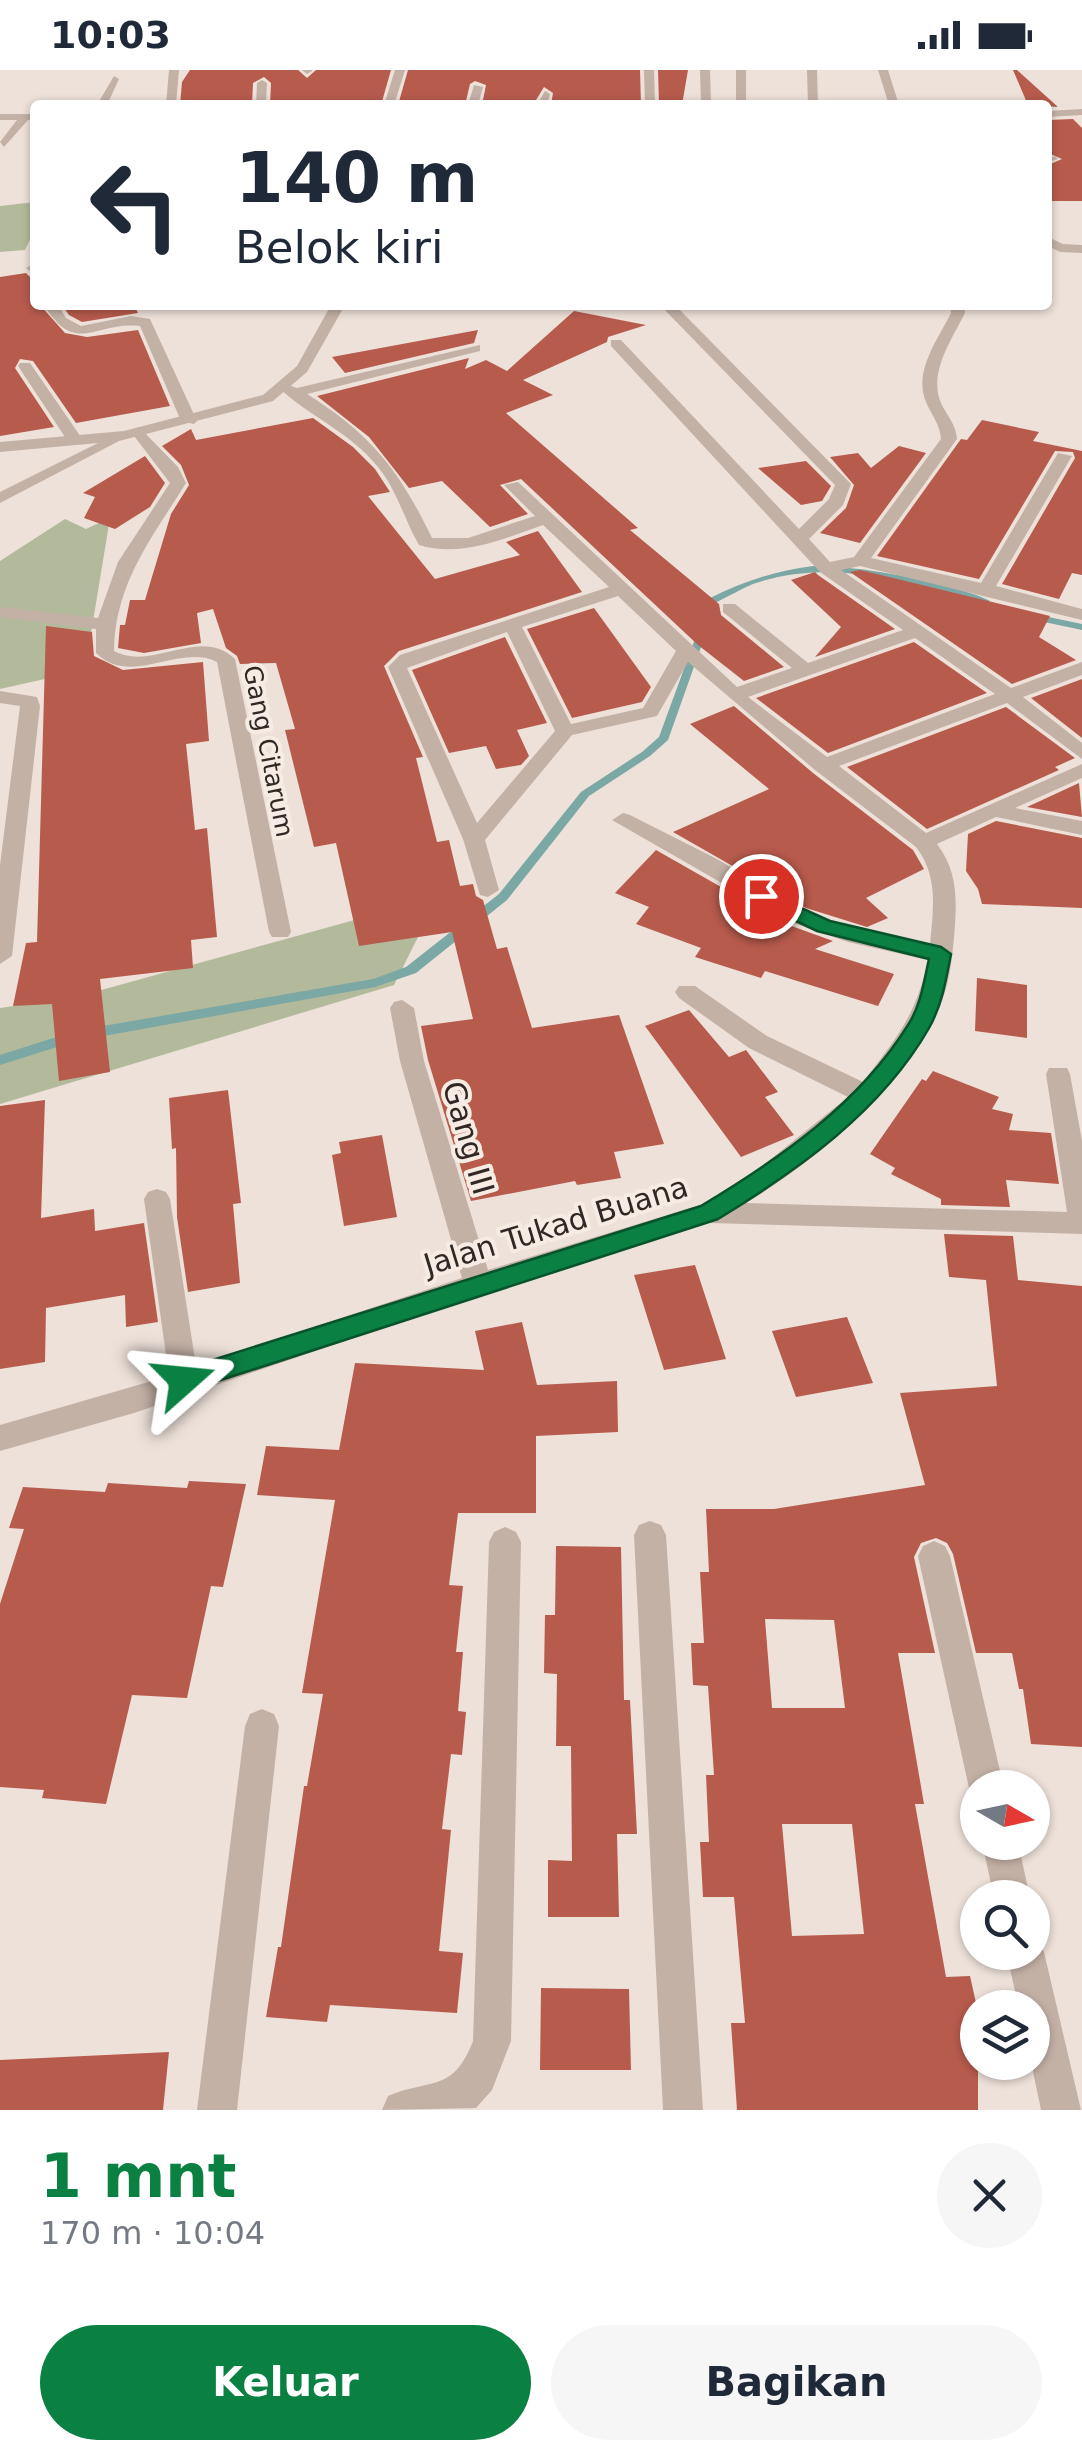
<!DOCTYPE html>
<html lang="id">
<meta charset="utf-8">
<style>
:root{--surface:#fff;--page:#f6f6f7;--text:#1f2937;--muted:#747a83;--accent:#0b8043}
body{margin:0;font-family:"DejaVu Sans",sans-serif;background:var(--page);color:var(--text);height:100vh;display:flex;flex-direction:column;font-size:38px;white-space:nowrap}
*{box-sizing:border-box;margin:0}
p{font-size:32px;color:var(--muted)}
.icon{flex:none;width:55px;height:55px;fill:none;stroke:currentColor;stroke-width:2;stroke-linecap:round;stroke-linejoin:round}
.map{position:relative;height:2040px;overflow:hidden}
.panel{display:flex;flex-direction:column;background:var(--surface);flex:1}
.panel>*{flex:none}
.top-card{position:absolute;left:30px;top:30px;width:1022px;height:210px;border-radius:10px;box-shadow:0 2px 8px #0004;background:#fff;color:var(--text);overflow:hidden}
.needle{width:65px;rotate:99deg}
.tools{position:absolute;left:960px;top:1700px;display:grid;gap:20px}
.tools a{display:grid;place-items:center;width:90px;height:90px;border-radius:50%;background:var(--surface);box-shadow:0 2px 8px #0004;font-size:50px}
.pin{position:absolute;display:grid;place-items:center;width:85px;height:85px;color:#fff;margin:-42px;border:5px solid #fff;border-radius:50%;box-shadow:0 2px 10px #0007}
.me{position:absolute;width:110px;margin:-55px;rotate:72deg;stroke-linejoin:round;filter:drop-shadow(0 0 8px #0008)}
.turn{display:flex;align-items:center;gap:35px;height:210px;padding:0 40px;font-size:45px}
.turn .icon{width:130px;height:130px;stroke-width:2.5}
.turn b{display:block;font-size:70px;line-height:85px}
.round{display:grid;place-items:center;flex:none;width:105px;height:105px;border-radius:52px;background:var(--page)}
.head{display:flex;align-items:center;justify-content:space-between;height:170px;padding:0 40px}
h1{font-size:60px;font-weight:700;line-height:75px;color:var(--accent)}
.action{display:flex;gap:20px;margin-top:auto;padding:20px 40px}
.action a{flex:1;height:115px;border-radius:60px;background:var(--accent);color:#fff;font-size:40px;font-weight:700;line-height:115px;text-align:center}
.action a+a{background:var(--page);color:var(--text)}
.status{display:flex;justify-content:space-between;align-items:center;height:70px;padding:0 50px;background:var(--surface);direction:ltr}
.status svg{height:28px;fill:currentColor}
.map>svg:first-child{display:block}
.green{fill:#b3ba9b}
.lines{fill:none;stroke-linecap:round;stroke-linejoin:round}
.stream{fill:#7ba7a4;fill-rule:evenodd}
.building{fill:#b75b4d;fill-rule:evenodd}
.minor{fill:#c4b1a6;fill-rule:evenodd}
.tertiary{fill:#c4b1a6;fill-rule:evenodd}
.route{fill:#0b8043;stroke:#07532c;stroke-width:2.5}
.labels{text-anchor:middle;stroke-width:8;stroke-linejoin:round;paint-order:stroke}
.far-street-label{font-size:25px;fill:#312826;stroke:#f6ece4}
.street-label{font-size:30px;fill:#312826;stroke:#f6ece4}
</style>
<div class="status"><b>10:03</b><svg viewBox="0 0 49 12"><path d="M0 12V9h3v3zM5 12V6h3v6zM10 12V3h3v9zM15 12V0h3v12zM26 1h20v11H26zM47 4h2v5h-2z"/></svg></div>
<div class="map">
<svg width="1082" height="2040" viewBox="0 0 1082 2040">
<rect width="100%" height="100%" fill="#ede1d9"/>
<path class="green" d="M35,132V159L25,180L0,182V136Z
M110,448L85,600L0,619V491L65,449L86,459Z
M438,827L394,915L0,1034V938L76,927Z"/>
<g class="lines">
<path class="stream" d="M813,496C859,497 901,504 946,516C960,520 977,524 990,531L985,534C909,512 831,487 753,514C741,519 729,526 717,532L668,670L650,686L589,726L507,830L416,903L375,917L76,971L0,995V985L75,961L373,909L406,897L499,824L581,722L642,682L659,667L710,528C744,511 775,501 813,496Z
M1034,544L1082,554V560L1030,549V545Z"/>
</g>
<path class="building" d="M190,0H298L307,8L316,0H391L381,35H270L271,13L264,7L253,13L252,35H180L182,12Z
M408,0H640L641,35H551L553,23L544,17L533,35H482L486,15L475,11L470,14L465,35H398Z
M658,0H688L682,35H659Z
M1013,0H1017L1058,37L1028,35Z
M1073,49L1082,58V131H1048V95L1062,89L1048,83V50Z
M26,203L35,212V235H40L65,263L87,267L138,260L170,336L76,353L33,291L20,289L15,298L54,357L0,366V207Z
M62,235H134L138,243L82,252L69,245Z
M574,241L646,255L608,267L607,272L523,310L553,325L506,343L638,458L630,460L719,534L721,545L784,597L744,611L698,575L521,409L500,415L528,444L490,457L442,411L409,418L369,367L317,326L469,288L465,299L486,290L507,301Z
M478,260L474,273L345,303L332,287Z
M313,348L353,377L375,399L390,422L368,426L435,509L520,485L506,472L538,461L582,522L399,581L384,596L423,687L416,688L437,772L449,770L460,816L473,814L476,826L483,830L497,879L507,877L532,958L619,945L664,1074L614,1082L621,1108L577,1115L575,1111L471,1131L428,990L421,956L473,949L452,862L359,876L336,773L314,777L285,660L295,659L276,593L240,594L237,586L226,578L213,539L197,543L201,573L144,583L118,578L120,555H125L130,530H145L171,444L189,415L181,395L162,376L191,359L196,370Z
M982,350L1039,362L1033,371L1082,381V505L1072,503L1059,529L1002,514L1075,388L1073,382L1055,381L979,509L877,486L961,369L967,370Z
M899,376L926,383L860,473L820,463L846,438L854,415L830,387L858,383L871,398Z
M145,386L165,413L150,437L115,459L84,448L95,427L83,423Z
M806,391L831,416L822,431L801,435L758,398Z
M860,500L1050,546L1039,567L1076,590L1012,614L850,502Z
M815,502L818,505L895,559L815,587L841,557L791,510Z
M594,538L651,617L642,632L572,648L527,559Z
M46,556L92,562L94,586L123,600L203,592L209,671L186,674L195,760L207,758L217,867L191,870L193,898L100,909L110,1002L59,1011L52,934L13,936L26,873L37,872Z
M505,567L547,653L517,660L529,686L521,695L496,699L486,676L449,683L412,600Z
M914,572L987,623L828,683L756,628Z
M1082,609V668L1031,628Z
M734,636L813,703L913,780L924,799L866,828L888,848L867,857L806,838L673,762L769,719L690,654Z
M1006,637L1075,688L1055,697L1059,700L927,759L847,697Z
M1079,713L1082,747L1027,737Z
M996,751L1082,768V838L982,834L978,819L966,801L968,764Z
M656,780L786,854L833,871L815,879L894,904L878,936L765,901L761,908L695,887L701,878L636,854L649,837L615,823Z
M977,908L1027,915V968L975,961Z
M689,940L729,987L746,980L778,1022L765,1027L794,1065L741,1087L645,956Z
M933,1001L999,1027L992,1039L1013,1044L1009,1060L1051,1063L1059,1114L1006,1110L1010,1137L941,1135V1129L891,1104L895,1098L870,1084L922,1009L926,1011Z
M228,1020L241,1133L233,1134L240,1213L188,1222L177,1147L176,1078L172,1079L169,1028Z
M45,1030L41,1148L94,1139L95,1161L144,1153L158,1252L126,1257L125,1225L46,1238L45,1292L0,1299V1036Z
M382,1065L397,1147L344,1156L332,1085L341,1083L339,1072Z
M944,1164L1013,1166L1018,1210L1082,1216V1677L1031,1674L1023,1619H1019L1012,1583H976L953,1484L947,1473L936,1468L921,1473L914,1487L935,1583H898L924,1734H915L946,1907L970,1906L978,1942V2040H737L731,1953H745L734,1827H703L700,1772H709L706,1705H714L708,1616L693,1615L691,1573H704L700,1502H709L706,1439H774L925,1415L900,1323L997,1316L986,1210L949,1207ZM765,1549L834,1550L845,1638H772ZM782,1754H852L864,1864L792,1866Z
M695,1195L726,1289L664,1300L634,1205Z
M847,1247L873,1313L796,1327L772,1261Z
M522,1252L537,1315L617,1311L618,1362L536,1366V1443H458L449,1515L463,1516L456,1582H463L458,1641L466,1642L462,1685L451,1684L442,1759L451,1760L439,1881L463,1883L457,1943L330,1935L327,1952L266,1947L278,1877H281L304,1716H307L323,1624L302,1623L335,1430L257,1425L266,1376L339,1380L355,1293L484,1300L475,1261Z
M189,1411L246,1414L223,1517L211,1516L187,1628L132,1625L106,1734L42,1728L44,1720L0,1717V1534L24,1459L9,1458L23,1417L105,1422L108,1413L187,1418Z
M556,1476L621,1477L624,1630H630L637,1764H617L619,1847H548V1790L572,1791L571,1676H556L557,1604L544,1603L545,1545H555Z
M541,1918L629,1919L631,2000H540Z
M169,1982L163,2040H0V1990Z"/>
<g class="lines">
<path class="minor" d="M169,0H179L176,35H166Z
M302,0H312V1L307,4Z
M395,0H405L394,35H384Z
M644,0H654L655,35H645Z
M700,0H710L711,35H701Z
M736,0H746V35H736Z
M807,0H817L818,35H808Z
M878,0H888L899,35H889Z
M114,6L119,9L107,35H97Z
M262,10L267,13L266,35H256L257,13Z
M474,15L483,17L478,35H468Z
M545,21L550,24L547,35H537Z
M0,44H35V50H28L4,77L0,72L17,50H0Z
M1048,86L1056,87L1058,89L1048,92Z
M1048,167L1063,174L1082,175V183L1060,182L1048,176Z
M33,194L35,195V205L26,198Z
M44,235H58L66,248L81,256L131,246L150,249L197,351L194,354L181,351L140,256C95,251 76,287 44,235Z
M660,235H675L851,414L843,435L809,469L830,492L854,487L941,369C940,354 932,346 926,332C913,302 938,269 951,243L950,235H964L965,243C952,269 928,303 941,333C947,346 956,354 957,369L871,488L981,513L1058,383L1072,386L996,516L1082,539V550L860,496L841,500L1011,618L1082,592V605L1023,627L1082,673V689L1007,633L839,696L926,763L1082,694V708L1015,738L1082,751V765L996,747L937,774C956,799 957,825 955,855C953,880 951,907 942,931C910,1013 820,1088 746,1133L1067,1142L1046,1004L1049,998H1067L1070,1004L1082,1071V1164L709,1153L479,1225L134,1343L0,1381V1355L169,1306L144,1129L148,1122L157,1119L166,1122L170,1129L196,1296L462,1208L400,991L390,938L394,932L402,930L414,938L424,991L488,1200L700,1135L751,1105L848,1027L749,978L679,928L675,922L679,916H695L767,966L863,1012C897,967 916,946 928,890L848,872L788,851L612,750L623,743L630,745L717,789L804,841L853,857L930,875C933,839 939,807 916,777L815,700L688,592L657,646L572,665L485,770L499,820L488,827L480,825L463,769L388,597L400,585L609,517L543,455C503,469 462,488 419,475C404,449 397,420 378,397C350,362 310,347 279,318L286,314L297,318L480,275V281L307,324C372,365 399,400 432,468H468L535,446L504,415L518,412L737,617L792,598L723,542V534H735L808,593L903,560L820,502L611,276V270H621L799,459L829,429L835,415ZM618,526L676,581L643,638L571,654L522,557ZM507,562L555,661L477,753L407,598ZM915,568L995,624L827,687L748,627Z
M20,293H30L83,370L81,373H69L18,296Z
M139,357L178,397L186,413C152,468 115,513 114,581C152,602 200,555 235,589L291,862L288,867H272L269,862L217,592C179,573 131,618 96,583V559L0,547V537L98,548L118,492L170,413L131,362Z
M0,621L37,627L40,636L12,886L0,894V795L20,636L0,633Z
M650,1451L661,1455L666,1465L703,2040H663L634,1465L639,1455Z
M505,1457L516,1462L521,1472L511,1971L492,2020L476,2038L382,2040L388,2026C431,2008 453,2023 473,1971L489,1472L494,1462Z
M934,1471L945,1476L950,1486L1004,1718H978V1732L969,1718L918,1486L923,1476Z
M262,1639L274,1644L279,1656L237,2040H197L245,1656L250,1644Z
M982,1772H1018L1030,1828H994Z
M1032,1866L1038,1869L1044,1882L1081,2040H1041L1031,1992L1032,1938H1019L1006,1882H1032Z"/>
<path class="tertiary" d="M1082,39V45L1048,47V41Z
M331,235H345L307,302L273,331L119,371L0,433V422L98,373L0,382V372L124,361L263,325L297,296Z"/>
</g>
<path class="route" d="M761,820L830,851L941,877L951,884C946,910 942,935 929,958C881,1042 798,1100 718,1149L184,1322L175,1318L171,1310L175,1302L184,1299L701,1136C779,1089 859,1034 908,955C921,935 924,911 929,889L817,861L754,831L751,826Z"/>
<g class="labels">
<g class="far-street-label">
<text transform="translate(269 681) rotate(79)" y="9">Gang Citarum</text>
</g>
<g class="street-label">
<text transform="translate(468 1068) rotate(74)" y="10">Gang III</text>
<text transform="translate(556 1156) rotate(-17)" y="10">Jalan Tukad Buana</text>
</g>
</g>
</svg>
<div class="tools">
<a><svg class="needle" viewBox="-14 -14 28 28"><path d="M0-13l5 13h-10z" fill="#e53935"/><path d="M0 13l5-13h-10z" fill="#747a83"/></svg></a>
<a><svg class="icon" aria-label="search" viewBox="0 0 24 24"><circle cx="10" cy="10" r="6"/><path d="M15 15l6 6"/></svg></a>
<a><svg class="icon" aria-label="layers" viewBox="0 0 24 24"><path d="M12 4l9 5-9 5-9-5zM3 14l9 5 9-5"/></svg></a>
</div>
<div class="pin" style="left:761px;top:826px;background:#d93025"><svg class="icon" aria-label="arrive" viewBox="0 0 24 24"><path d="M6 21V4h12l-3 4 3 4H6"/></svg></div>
<svg class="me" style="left:184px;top:1310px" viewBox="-20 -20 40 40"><path d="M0-17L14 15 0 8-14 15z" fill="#0b8043" stroke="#fff" stroke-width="4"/></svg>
<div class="top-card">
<div class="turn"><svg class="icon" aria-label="left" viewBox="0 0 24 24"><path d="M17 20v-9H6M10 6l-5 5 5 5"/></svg><div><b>140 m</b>Belok kiri</div></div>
</div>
</div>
<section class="panel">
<div class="head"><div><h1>1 mnt</h1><p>170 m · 10:04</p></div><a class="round"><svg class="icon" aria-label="close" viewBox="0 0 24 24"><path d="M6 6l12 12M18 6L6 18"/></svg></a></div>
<div class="action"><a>Keluar</a><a>Bagikan</a></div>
</section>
